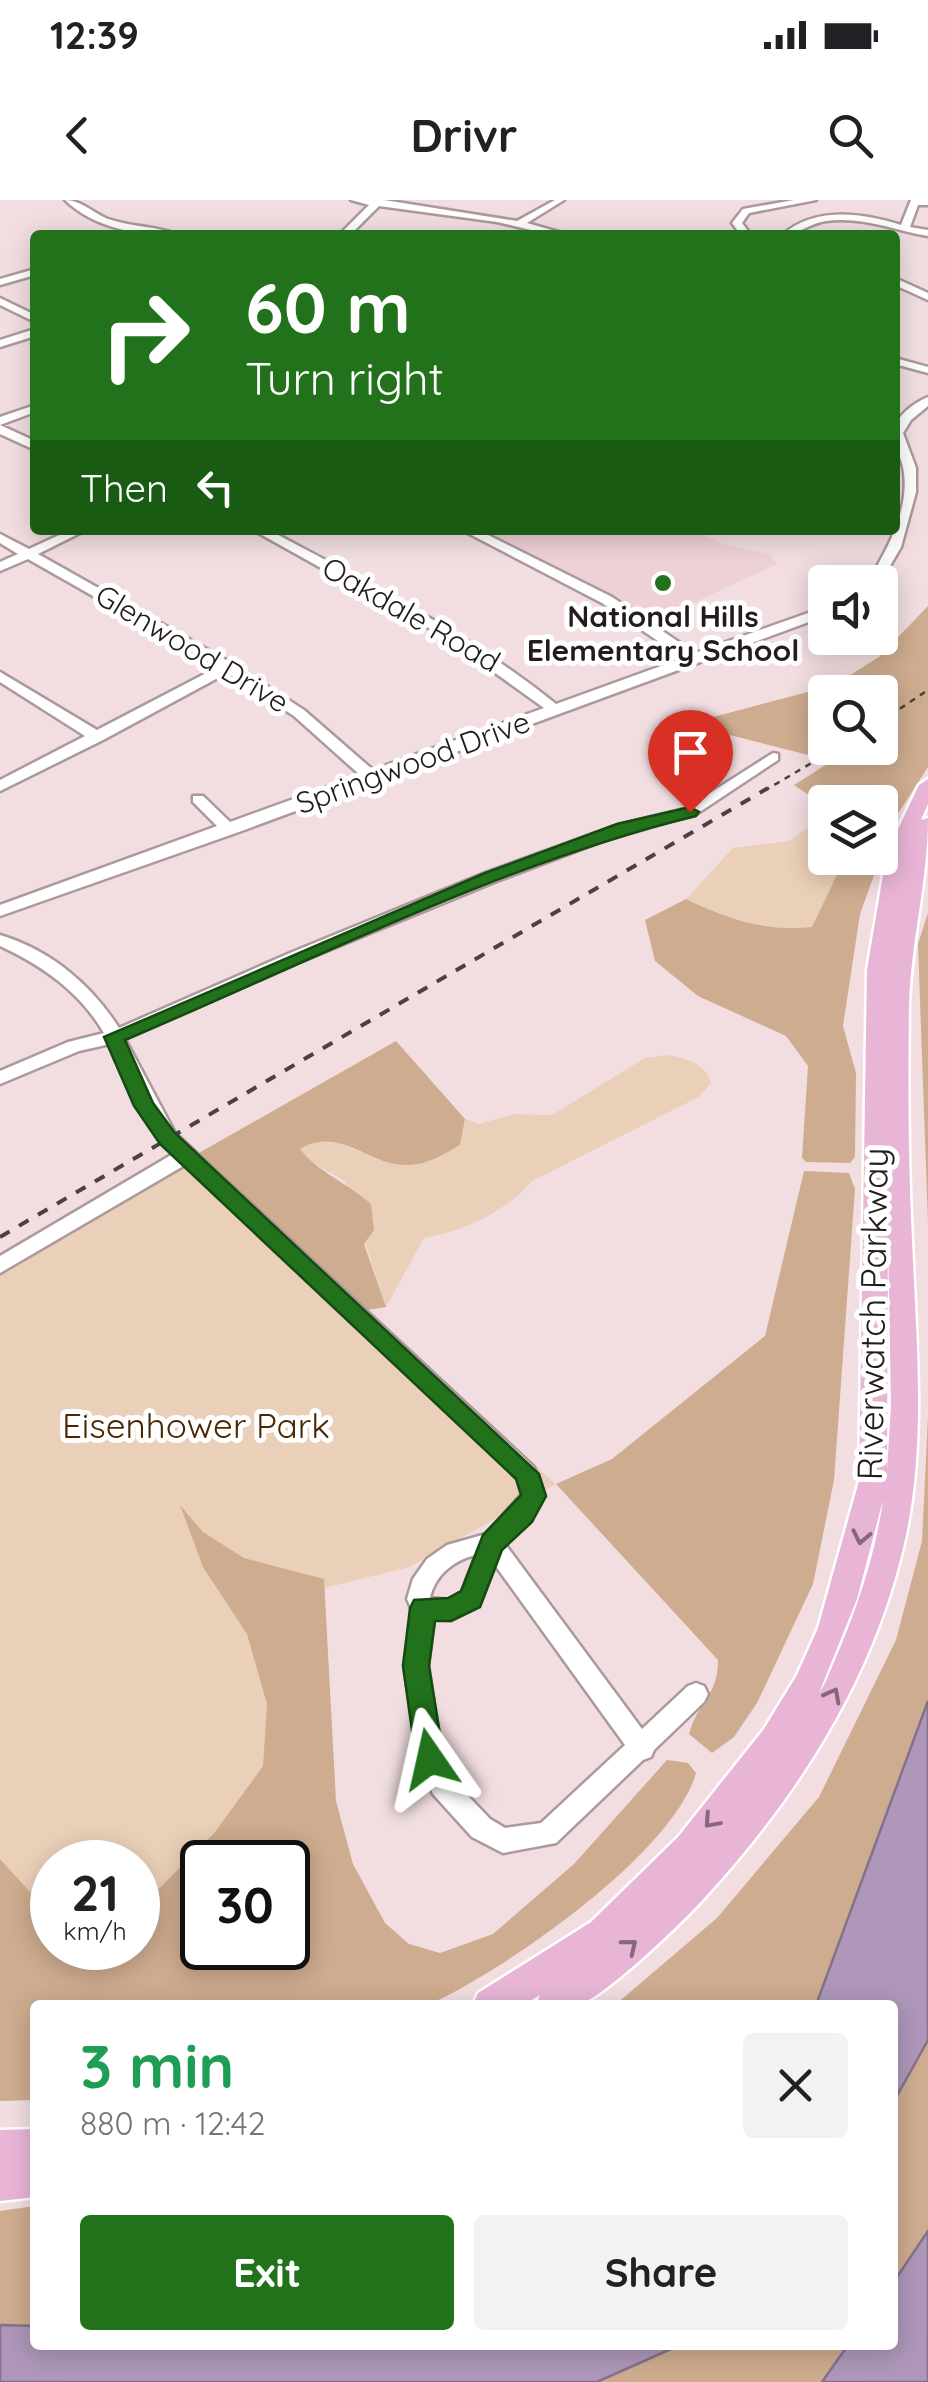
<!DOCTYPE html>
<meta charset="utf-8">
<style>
:root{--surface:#fff;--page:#f2f2f2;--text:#202124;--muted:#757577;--accent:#21721a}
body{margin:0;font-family:Quicksand,sans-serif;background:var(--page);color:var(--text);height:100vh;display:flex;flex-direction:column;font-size:38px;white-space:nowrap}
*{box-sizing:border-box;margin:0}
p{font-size:32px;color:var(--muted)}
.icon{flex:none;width:55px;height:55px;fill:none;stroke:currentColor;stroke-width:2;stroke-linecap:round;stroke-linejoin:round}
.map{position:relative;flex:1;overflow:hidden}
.details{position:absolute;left:30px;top:1800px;width:868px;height:350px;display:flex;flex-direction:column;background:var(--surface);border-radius:10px;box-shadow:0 5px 25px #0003}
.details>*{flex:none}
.guide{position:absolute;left:30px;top:30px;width:870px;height:305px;border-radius:10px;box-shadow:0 5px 25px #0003;background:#21721a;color:#fff;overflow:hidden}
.controls{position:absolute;left:808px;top:365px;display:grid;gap:20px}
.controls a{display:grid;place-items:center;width:90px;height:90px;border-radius:10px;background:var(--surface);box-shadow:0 5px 25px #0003;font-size:50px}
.speed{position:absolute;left:30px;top:1640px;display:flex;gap:20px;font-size:50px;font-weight:700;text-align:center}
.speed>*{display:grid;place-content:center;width:130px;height:130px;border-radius:50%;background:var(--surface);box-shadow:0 5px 25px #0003;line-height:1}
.speed small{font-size:25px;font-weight:400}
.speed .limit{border:5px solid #111;border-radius:15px;background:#fff;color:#111}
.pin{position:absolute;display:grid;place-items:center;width:85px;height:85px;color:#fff;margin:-102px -42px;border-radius:50% 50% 50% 0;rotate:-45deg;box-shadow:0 0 10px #0007}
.pin .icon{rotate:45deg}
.me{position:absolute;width:110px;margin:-55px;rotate:349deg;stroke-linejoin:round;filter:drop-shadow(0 0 8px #0008)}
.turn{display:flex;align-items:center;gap:35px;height:210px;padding:0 50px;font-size:45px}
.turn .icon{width:130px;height:130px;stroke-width:2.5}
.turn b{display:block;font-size:70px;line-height:85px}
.then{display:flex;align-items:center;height:95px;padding:0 50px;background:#0003;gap:20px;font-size:38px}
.round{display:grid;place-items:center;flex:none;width:105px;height:105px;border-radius:10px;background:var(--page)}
.overview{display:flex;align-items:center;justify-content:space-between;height:170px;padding:0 50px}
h1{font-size:60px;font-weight:700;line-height:75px;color:#1e9e55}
.primary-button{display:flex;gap:20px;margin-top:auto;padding:20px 50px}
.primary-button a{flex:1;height:115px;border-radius:10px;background:var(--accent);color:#fff;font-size:40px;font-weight:700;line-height:115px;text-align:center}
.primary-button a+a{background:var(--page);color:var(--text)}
.status{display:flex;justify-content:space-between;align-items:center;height:70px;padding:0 50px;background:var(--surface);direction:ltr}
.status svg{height:28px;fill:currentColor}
header{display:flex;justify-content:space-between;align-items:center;height:130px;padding:0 50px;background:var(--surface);font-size:45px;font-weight:700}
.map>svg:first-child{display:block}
.built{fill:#eed1d5}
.green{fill:#ebd0b9}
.forest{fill:#ceac8f;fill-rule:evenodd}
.water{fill:#ae97ba;stroke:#84728b;stroke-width:2.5}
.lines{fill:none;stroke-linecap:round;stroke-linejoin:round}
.minor-casing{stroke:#ac999c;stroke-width:5}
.major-casing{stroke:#fff;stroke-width:5}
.minor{fill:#fff;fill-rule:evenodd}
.major{fill:#e9b5d7;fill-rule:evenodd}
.rail-far1{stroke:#4a4142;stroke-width:2.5;stroke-dasharray:6 6;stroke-linecap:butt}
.rail{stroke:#4a4142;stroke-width:4;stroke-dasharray:11 11;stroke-linecap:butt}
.oneway{stroke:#86687a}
.route{fill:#21721a;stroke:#154a11;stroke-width:2.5}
.poi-dot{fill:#21721a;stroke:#fff;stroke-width:4}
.labels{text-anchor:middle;stroke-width:10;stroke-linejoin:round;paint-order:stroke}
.far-street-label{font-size:30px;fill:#231c1d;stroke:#fff}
.far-poi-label{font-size:30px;font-weight:bold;fill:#231c1d;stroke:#fff}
.street-label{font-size:35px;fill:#231c1d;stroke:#fff}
.park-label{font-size:35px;fill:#492703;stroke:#fff}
</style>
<div class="status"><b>12:39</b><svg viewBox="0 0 49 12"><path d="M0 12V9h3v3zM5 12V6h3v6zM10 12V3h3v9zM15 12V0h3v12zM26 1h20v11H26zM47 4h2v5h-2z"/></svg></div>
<header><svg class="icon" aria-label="back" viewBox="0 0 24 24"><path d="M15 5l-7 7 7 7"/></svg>Drivr<svg class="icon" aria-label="search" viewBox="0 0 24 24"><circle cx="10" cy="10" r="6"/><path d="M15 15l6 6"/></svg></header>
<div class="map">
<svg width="928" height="2182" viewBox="0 0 928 2182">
<rect width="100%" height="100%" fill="#f2dee1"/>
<path class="built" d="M479,330H692L723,344L769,354L777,364L655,421Z"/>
<path class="green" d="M825,616V658H845V663L812,727C765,732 729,719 686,699L733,648L789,641Z
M668,855C687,859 704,862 711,883L699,897L532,981C506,1012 463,1032 424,1038L386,1107L345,981L309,961L300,949C334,929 344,952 374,954C401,956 433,948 460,945L465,919L479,924L514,914L552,915L645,858Z
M186,955L556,1284L410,1367L300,1394L263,1566L215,1632L138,1710V1662H52V1743L0,1748V1065Z"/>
<path class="forest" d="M928,406V567L894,620L860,714L843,826L856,873L855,957L850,963L806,962L802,958L808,866L786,836L698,796L655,761L645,720L686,699C728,719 765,732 812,727L845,658H880V602L825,606L794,585L832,561L687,524L834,485L879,457ZM825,492H880V548H825Z
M928,713V1023L918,744Z
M396,841L465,919L460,945C444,954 427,965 408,965C368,966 340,925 300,949C315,970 350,985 371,1004L374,1030L364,1044L386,1107L367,1110L197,954Z
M804,971L849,973L855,989L834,1280L813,1384L757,1503L734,1537L712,1553L689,1534C698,1501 718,1497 718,1460L556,1284L612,1259L765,1136Z
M928,1216V1501L816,1805H615L717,1718L819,1597L896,1440L922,1341Z
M180,1305L203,1332L244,1358L324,1379L336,1601L353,1664L385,1723L409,1744L440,1753L493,1734L574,1664L667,1560L688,1563L696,1573C673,1654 504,1771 428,1805H35V1900L0,1901V1659L52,1716V1748H138V1710L215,1632L263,1566L267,1504L247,1434L203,1367ZM288,1662V1748H202V1662Z
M928,1840V2031L893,2083V1903Z
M35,2006V2126L0,2125V2011Z
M680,2145H848L822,2182H597Z"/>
<path class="water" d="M928,1501V1840L893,1903L892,1805H816Z
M928,2031V2182H822L848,2145H892L893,2083Z
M0,2125L35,2126V2145H680L597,2182H0Z"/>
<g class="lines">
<defs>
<path id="minor" d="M65,0C81,0 93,13 108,19C130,27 158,26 178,35C138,35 95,29 65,0Z
M351,0H384L517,21L555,0H564L527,23L569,35H552L497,22L379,6L350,35H339L369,5Z
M794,0H816L749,13L742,23L751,35H741L732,23L743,9Z
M911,0H928V5H918L910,27L928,30V36C894,30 861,16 826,21C810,23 798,35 782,35C816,6 861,13 901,25Z
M35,69V75L0,85V79Z
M895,78L928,93V100L895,85Z
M0,98L35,115V122L0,105Z
M35,129V136L0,147V140Z
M895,158L928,167V173L895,164Z
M928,197V206L911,220L903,233L916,268V292L901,347L880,383L868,382C886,351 909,312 904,273C903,258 891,244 895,228C898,214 916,202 928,197Z
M35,205V212L0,225V217Z
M0,225L35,241V250L0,234Z
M70,330H86L38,354L233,464L304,510L373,570L544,508L445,437L253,330H269C368,383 468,433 556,504L683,458L602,403L462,330H478L612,397L695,453L825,407V416L236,633L0,716V705L217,626L193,602V596H203L230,622L360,575L294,516L227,473L103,540L0,591V580L85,536L0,482V472L97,530L218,467L28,359L0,371V362L18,354L0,343V334L29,349Z
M773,553L778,554V560L695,615L629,631L497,681L302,761L125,839L175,933L534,1267L545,1296L505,1344L642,1529L688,1486L696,1483L704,1486L708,1494L704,1502L654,1550L651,1557L643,1560L556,1643L503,1653L472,1637L433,1594L418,1559L404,1465L412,1410L407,1399L413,1379L427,1359L447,1345L486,1334L522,1294L517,1278L185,965L0,1073V1056L173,954L149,923L110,844L79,851L0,884V871L68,842L104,833C80,792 43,766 0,746V735C50,750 91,784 119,828L290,753L485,673L618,625L685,609ZM476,1355L462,1392L449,1400L430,1398C435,1375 454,1360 476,1355ZM495,1365L625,1545L541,1623L505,1628L490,1619L451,1578L442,1559L428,1465L434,1419L451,1420L479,1406Z"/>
<path id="major" d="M928,579V604L921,620L928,618C928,679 911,741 909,805C908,883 908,961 912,1040C916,1137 926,1239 906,1335C876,1473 801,1592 707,1695C685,1720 609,1793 581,1804C570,1809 549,1805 536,1805L540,1795L523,1805H473L478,1793L591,1722L678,1637L764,1529L797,1475L818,1428L859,1281L867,770L883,675L897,631L919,585ZM888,1039L891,1207L887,1270ZM883,1300C874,1365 851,1424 825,1483L819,1493L857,1399Z
M35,1929V1997L0,2001V1930Z"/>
</defs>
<use href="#minor" class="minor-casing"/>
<use href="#major" class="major-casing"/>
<use href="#minor" class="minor"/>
<use href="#major" class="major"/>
<path class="rail-far1" d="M880,522L928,490
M764,591L837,548"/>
<path class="rail" d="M0,1037L768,588"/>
</g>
<defs><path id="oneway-chevron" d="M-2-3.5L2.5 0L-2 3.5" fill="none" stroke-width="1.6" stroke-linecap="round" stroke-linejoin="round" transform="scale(2.5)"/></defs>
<g class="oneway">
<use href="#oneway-chevron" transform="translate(861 1337) rotate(102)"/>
<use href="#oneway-chevron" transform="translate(833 1495) rotate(-62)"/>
<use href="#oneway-chevron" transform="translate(711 1621) rotate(132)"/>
<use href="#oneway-chevron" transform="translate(630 1746) rotate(-39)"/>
</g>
<path class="route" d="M690,607L699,612L696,616C503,663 309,762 125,840L153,903L175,933L539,1274L546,1296L532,1322L502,1350L480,1407L451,1421H435L429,1466L444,1559L440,1568L430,1572L420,1568L416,1559L403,1466L410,1408L414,1400L448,1398L461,1391L483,1335L521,1295L516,1279L160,944L134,906L104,837L485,673L617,624Z"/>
<circle class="poi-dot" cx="663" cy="383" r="10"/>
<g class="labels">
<g class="far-street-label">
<text transform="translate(411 415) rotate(30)" y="10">Oakdale Road</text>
<text transform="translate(192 449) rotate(31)" y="10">Glenwood Drive</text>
<text transform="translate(413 563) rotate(-20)" y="10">Springwood Drive</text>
</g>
<g class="far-poi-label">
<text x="663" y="427">National Hills<tspan x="663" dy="34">Elementary School</tspan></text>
</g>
<g class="street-label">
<text transform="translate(873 1114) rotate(-89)" y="12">Riverwatch Parkway</text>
</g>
<g class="park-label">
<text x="196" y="1238">Eisenhower Park</text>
</g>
</g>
</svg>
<div class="controls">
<a><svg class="icon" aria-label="sound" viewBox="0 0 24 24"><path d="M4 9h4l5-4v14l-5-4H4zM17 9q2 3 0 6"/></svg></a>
<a><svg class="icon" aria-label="search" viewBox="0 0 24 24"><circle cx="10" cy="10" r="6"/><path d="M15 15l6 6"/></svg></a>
<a><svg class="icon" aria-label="layers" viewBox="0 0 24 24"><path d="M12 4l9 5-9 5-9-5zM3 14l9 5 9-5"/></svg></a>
</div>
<div class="speed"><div>21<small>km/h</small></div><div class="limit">30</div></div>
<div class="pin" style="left:690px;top:612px;background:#d93025"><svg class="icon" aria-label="arrive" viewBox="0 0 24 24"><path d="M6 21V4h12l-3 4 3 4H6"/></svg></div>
<svg class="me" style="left:430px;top:1559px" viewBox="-20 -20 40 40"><path d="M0-17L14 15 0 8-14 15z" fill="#21721a" stroke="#fff" stroke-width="4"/></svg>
<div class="guide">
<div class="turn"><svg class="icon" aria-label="right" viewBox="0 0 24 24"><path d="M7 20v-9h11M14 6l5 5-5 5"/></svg><div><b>60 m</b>Turn right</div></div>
<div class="then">Then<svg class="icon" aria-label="left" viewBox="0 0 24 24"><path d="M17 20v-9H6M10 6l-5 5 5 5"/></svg></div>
</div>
<section class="details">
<div class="overview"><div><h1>3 min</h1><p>880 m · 12:42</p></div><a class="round"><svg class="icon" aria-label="close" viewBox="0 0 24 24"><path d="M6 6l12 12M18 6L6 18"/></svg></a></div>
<div class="primary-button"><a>Exit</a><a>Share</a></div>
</section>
</div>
